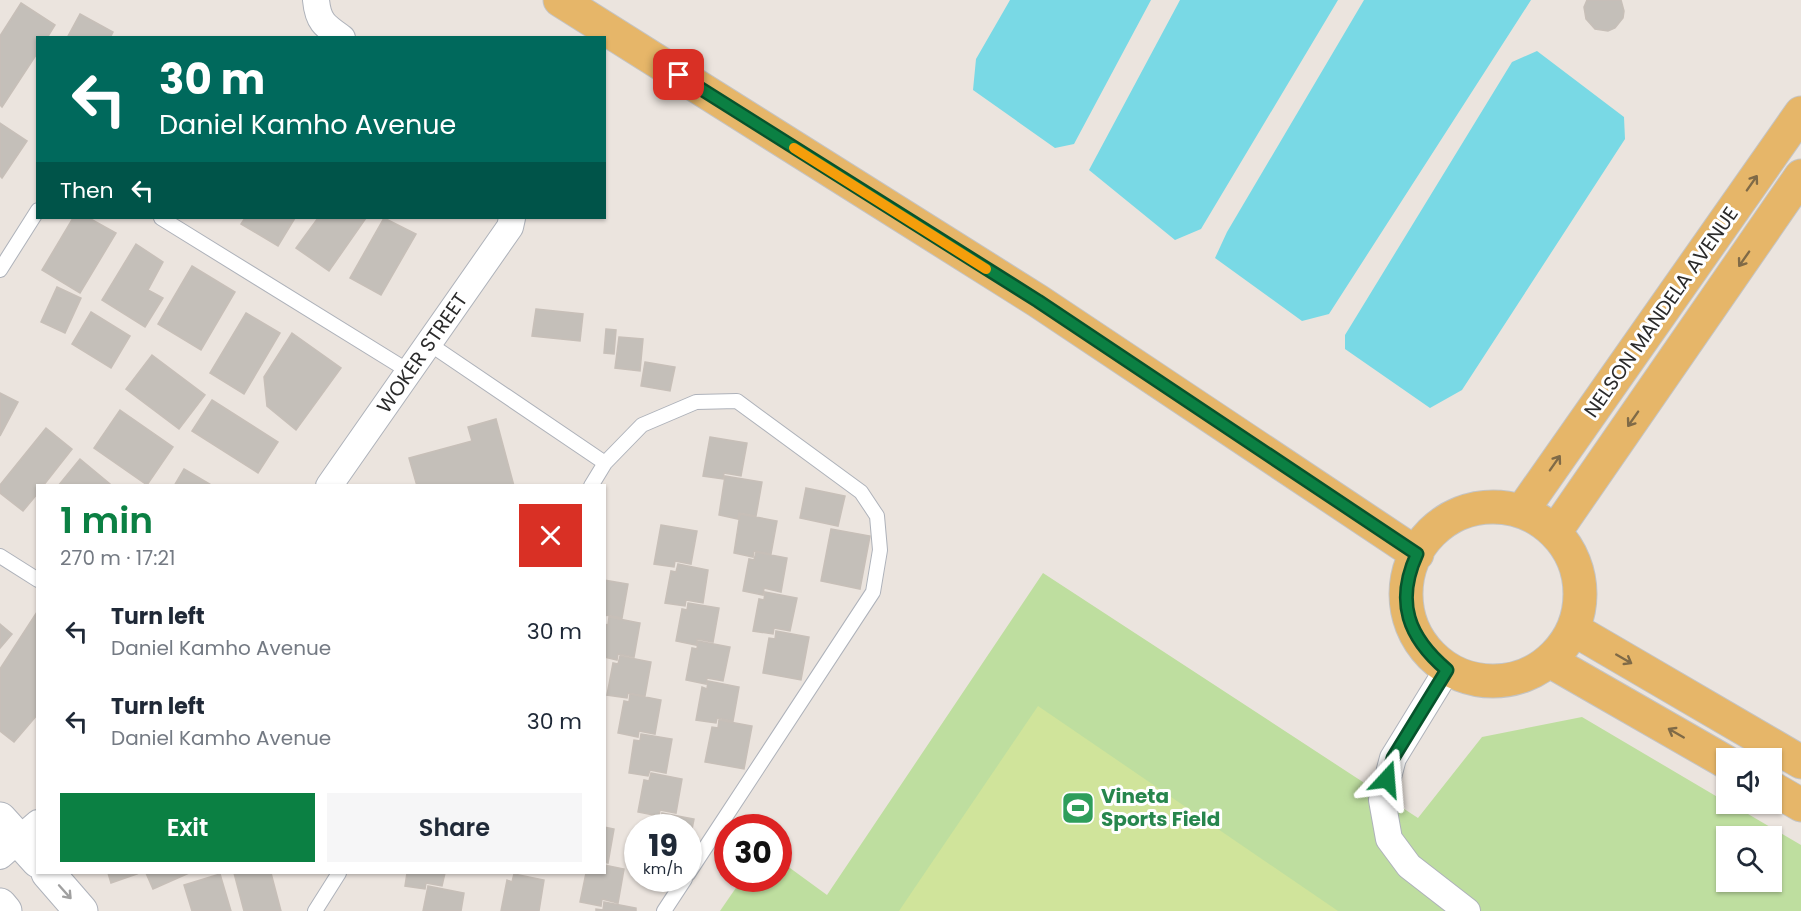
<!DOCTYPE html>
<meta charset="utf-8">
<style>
:root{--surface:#fff;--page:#f6f6f7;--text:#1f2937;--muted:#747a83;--accent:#0b8043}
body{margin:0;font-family:Poppins,sans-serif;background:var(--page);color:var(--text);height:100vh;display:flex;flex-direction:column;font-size:22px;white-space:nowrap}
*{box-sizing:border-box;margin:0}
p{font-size:20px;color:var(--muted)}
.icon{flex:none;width:33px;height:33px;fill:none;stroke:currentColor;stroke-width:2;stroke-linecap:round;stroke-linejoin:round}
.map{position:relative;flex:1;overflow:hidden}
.panel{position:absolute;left:36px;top:484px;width:570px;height:390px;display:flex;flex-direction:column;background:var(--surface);border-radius:0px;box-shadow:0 2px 4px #0004}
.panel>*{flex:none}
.hud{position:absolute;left:36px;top:36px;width:570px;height:183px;border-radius:0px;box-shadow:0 2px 4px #0004;background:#00695c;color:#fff;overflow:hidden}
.buttons{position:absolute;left:1716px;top:748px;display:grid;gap:12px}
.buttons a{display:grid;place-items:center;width:66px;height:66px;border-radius:0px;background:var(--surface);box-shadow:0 2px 4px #0004;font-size:30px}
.speed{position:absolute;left:624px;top:814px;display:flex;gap:12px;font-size:30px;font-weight:700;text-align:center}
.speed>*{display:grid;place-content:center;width:78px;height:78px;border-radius:50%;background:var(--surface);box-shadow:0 2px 4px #0004;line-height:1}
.speed small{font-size:15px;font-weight:400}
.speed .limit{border:9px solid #d22;background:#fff;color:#111}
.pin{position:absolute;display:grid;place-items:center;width:51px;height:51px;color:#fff;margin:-26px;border-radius:12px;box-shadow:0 3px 9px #0006}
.me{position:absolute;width:66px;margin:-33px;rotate:19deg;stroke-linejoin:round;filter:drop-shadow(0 0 4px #0008)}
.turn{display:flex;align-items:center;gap:21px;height:126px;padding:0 24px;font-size:27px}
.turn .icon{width:78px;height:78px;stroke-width:2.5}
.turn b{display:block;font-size:42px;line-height:51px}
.then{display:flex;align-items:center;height:57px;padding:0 24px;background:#0003;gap:12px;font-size:22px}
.round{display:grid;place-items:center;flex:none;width:63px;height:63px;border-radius:0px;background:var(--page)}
.overview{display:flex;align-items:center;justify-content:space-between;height:102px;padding:0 24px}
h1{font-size:36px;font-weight:600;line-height:45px;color:var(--accent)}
.button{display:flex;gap:12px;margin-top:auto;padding:12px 24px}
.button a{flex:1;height:69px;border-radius:0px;background:var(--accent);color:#fff;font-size:24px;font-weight:600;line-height:69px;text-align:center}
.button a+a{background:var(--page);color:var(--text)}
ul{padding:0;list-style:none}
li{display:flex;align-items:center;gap:18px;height:90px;padding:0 24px}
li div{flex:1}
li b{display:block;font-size:22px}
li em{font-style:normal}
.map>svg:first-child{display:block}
.green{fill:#bede9f;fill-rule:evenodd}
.pitch{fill:#d0e49b}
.water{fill:#79d9e5}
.building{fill:#c4bfb9;stroke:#c7bfb8;stroke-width:1.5}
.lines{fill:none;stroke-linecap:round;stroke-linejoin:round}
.lane-casing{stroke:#aeb2ba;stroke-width:16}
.street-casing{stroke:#aeb2ba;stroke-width:28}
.secondary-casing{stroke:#aeb2ba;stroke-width:35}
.primary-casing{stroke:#c4c4c4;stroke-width:35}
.lane{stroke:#fff;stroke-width:14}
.street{stroke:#fff;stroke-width:26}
.secondary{stroke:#fff;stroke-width:33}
.primary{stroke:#e6b669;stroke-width:33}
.oneway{stroke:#7f6a47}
.oneway2{stroke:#a0a0a0}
.route-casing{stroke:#07532c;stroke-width:15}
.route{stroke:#0b8043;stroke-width:10}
.slow{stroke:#f59e0b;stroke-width:10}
.labels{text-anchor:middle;stroke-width:6;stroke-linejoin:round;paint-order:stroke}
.street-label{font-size:20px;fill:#2b2b2b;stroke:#fff}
.leisure-label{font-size:20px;font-weight:bold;fill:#27864d;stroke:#fff;text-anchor:start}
</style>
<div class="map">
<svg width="1801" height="911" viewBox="0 0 1801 911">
<rect width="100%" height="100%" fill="#ebe4de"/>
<path class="green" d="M1043,573L1418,818L1482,737L1582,717L1726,802V804H1731L1801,845V911H720L742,879H778L779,860L827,895ZM1726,837H1772V882H1726Z"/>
<path class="pitch" d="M1038,706L1338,911H899Z"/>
<path class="water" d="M1010,0H1151L1074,144L1055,148L973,90L976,59Z
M1180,0H1338L1201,229L1175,240L1089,170Z
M1364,0H1531L1329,314L1302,321L1215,258L1227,232Z
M1537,51L1624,117L1625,139L1462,390L1430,408L1345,349V335L1512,62Z"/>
<path class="building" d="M1621,0L1624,11L1623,18L1615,28L1608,31L1595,29L1586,19L1584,7L1587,0Z
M21,3L55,25L47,38H38V52L2,107L0,105V36Z
M80,14L113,32L110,38H67Z
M0,123L27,141L2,178L0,176Z
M73,218H89L116,233L80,293L42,270Z
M245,218H295L278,246L241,224Z
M318,218H366L329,271L296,248Z
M384,218L416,234L381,295L350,278Z
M136,244L163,262L148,290L163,298L145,327L102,300Z
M192,266L235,292L201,350L158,324Z
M57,287L81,298L65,333L41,322Z
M536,309L583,314L580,341L532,336Z
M91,312L130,336L111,368L72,344Z
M246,313L280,333L244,394L210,373Z
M606,329L616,330L614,354L604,353Z
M292,333L341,368L296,430L267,406L264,377Z
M619,337L643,339L640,371L615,368Z
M152,355L205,395L179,429L126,389Z
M645,362L675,367L670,391L641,386Z
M0,393L18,402L0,436Z
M212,400L278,442L258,473L192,431Z
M120,410L173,447L147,485L94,448Z
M496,419L514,486H417L409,458L472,441L468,427Z
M46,428L72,449L43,486H38V493L23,511L0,493V485Z
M710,437L747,443L741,476L724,473L723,479L703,476Z
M80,459L110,484L109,486H58Z
M184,469L213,486H174Z
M725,476L762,482L756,516L739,513L738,519L719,515Z
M806,488L845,496L838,526L800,518Z
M740,514L777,521L771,554L754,551L753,557L734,553Z
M661,525L697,531L691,564L675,561L674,567L654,564Z
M831,529L870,536L860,589L821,581Z
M756,552L787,558L781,592L764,588L763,595L743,591L749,559L754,560Z
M678,564L708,570L703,603L686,600L685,606L665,603L671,571L676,572Z
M604,580L628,584L622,618L606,615L604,620Z
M765,592L797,598L790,631L774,628L773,634L753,631L759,599L764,600Z
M688,603L719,608L713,642L697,639L696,645L676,641L682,609L687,610Z
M37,612L38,714L14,742L0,731V669Z
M609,617L640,623L634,657L618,654L617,660L604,657V624L608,625Z
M0,624L12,634L0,648Z
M776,631L809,637L801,680L763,673L769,638L775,639Z
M698,641L730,647L723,681L707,678L706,684L686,680L692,648L697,649Z
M620,656L651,662L645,696L628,693L627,698L607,695L613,663L618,664Z
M708,681L739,687L733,721L717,718L716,723L696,720L702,687L707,689Z
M630,694L661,700L655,734L639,731L638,737L618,733L624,701L629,702Z
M719,720L752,726L744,769L705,762L712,727L718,728Z
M641,734L672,739L666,773L650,770L648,776L629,773L634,740L640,741Z
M651,773L682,779L676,813L660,810L659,816L638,812L644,780L649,781Z
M662,813L694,819L688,849V828H653L654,819L661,820Z
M604,827L614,829L608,863L604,862Z
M604,865L624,869L618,903L602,899L601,906L580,902L586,873H604Z
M108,873H136L137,874L111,883Z
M146,873H189L153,889Z
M234,873H271L281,911H244Z
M407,873H445L442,886L426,883L425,889L405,886Z
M220,874L231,911H192L184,885Z
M514,874L544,880L539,911H501L507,880L512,882Z
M428,886L464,893L461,911H423Z
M604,902L636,908V911H596V909L603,910Z"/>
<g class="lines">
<defs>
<path id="lane" d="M161,218L410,372
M0,270L38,210
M428,343L605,463
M591,486L605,463L642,425L696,402L737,401L861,492L877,516L880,550L873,592L688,874
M0,556L38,580
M315,911L339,873
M664,911L685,879"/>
<path id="street" d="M316,0C318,22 325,26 342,38
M329,486L510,227L512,218
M1447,670L1393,758L1382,800L1389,839L1409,866L1467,911
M0,856L38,823"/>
<path id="secondary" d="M0,819L38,861
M48,873L81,911
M0,905L5,911"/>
<path id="primary" d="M560,0L1038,301L1417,554
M1406 594a87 87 0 1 1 174 0a87 87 0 1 1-174 0Z
M1522,511L1801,113
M1555,532L1801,176
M1573,629L1801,762
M1550,661L1726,762
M1772,788L1801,805"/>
</defs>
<use href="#lane" class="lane-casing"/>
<use href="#street" class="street-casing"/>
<use href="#secondary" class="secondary-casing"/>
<use href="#primary" class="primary-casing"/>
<use href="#lane" class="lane"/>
<use href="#street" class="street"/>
<use href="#secondary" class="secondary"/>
<use href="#primary" class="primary"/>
</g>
<defs><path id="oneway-shaft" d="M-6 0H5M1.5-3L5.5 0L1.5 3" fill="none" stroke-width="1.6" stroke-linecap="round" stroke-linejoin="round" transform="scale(1.5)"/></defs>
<g class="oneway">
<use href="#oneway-shaft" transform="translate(1752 183) rotate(-55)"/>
<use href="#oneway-shaft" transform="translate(1744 259) rotate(125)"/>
<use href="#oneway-shaft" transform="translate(1633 419) rotate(125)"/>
<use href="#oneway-shaft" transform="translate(1555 463) rotate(-55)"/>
<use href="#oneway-shaft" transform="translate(1624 659) rotate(30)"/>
<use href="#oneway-shaft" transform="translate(1676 733) rotate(-150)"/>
</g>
<use class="oneway2" href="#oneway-shaft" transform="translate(65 892) rotate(48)"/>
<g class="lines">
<defs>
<path id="route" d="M679,75L1038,301L1417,554C1395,602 1408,637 1447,670L1393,758L1387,779"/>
</defs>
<use href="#route" class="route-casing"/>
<use href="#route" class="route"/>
<path class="slow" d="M794,148L986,269"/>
</g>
<defs>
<symbol id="stadium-square" viewBox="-11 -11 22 22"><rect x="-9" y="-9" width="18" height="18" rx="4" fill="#2e9e5b" stroke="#fff"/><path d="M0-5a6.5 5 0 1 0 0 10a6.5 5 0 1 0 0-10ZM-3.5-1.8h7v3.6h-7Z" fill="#fff"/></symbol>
</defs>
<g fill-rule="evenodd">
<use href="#stadium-square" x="1059" y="789" width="38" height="38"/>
</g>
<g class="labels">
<g class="street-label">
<text transform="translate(1661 312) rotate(-55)" y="7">NELSON MANDELA AVENUE</text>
<text transform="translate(422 353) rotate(-55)" y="7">WOKER STREET</text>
</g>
<g class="leisure-label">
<text x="1101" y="803">Vineta<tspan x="1101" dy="23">Sports Field</tspan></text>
</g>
</g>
</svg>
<div class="buttons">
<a><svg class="icon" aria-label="sound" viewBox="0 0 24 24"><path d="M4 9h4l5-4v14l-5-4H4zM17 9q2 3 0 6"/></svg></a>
<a><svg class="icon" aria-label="search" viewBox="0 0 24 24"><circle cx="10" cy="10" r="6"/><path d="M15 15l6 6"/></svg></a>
</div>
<div class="speed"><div>19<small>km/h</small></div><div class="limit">30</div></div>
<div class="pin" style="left:679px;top:75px;background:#d93025"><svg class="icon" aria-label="arrive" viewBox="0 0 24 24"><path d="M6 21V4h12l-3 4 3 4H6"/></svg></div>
<svg class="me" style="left:1387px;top:779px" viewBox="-20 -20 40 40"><path d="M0-17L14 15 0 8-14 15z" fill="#0b8043" stroke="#fff" stroke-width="4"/></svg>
<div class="hud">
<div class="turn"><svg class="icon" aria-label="left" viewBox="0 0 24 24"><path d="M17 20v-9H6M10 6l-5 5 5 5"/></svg><div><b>30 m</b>Daniel Kamho Avenue</div></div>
<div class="then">Then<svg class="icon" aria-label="left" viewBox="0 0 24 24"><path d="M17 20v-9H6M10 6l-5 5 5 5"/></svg></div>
</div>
<section class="panel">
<div class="overview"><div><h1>1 min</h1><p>270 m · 17:21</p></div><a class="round" style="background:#d93025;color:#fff"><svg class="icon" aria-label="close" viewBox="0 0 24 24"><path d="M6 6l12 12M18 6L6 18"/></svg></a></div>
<ul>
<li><svg class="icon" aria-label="left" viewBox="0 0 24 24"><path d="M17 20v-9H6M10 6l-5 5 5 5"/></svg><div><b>Turn left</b><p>Daniel Kamho Avenue</p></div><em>30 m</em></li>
<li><svg class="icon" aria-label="left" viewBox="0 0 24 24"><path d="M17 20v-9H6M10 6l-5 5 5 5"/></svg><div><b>Turn left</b><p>Daniel Kamho Avenue</p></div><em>30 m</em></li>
</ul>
<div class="button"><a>Exit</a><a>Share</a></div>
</section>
</div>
